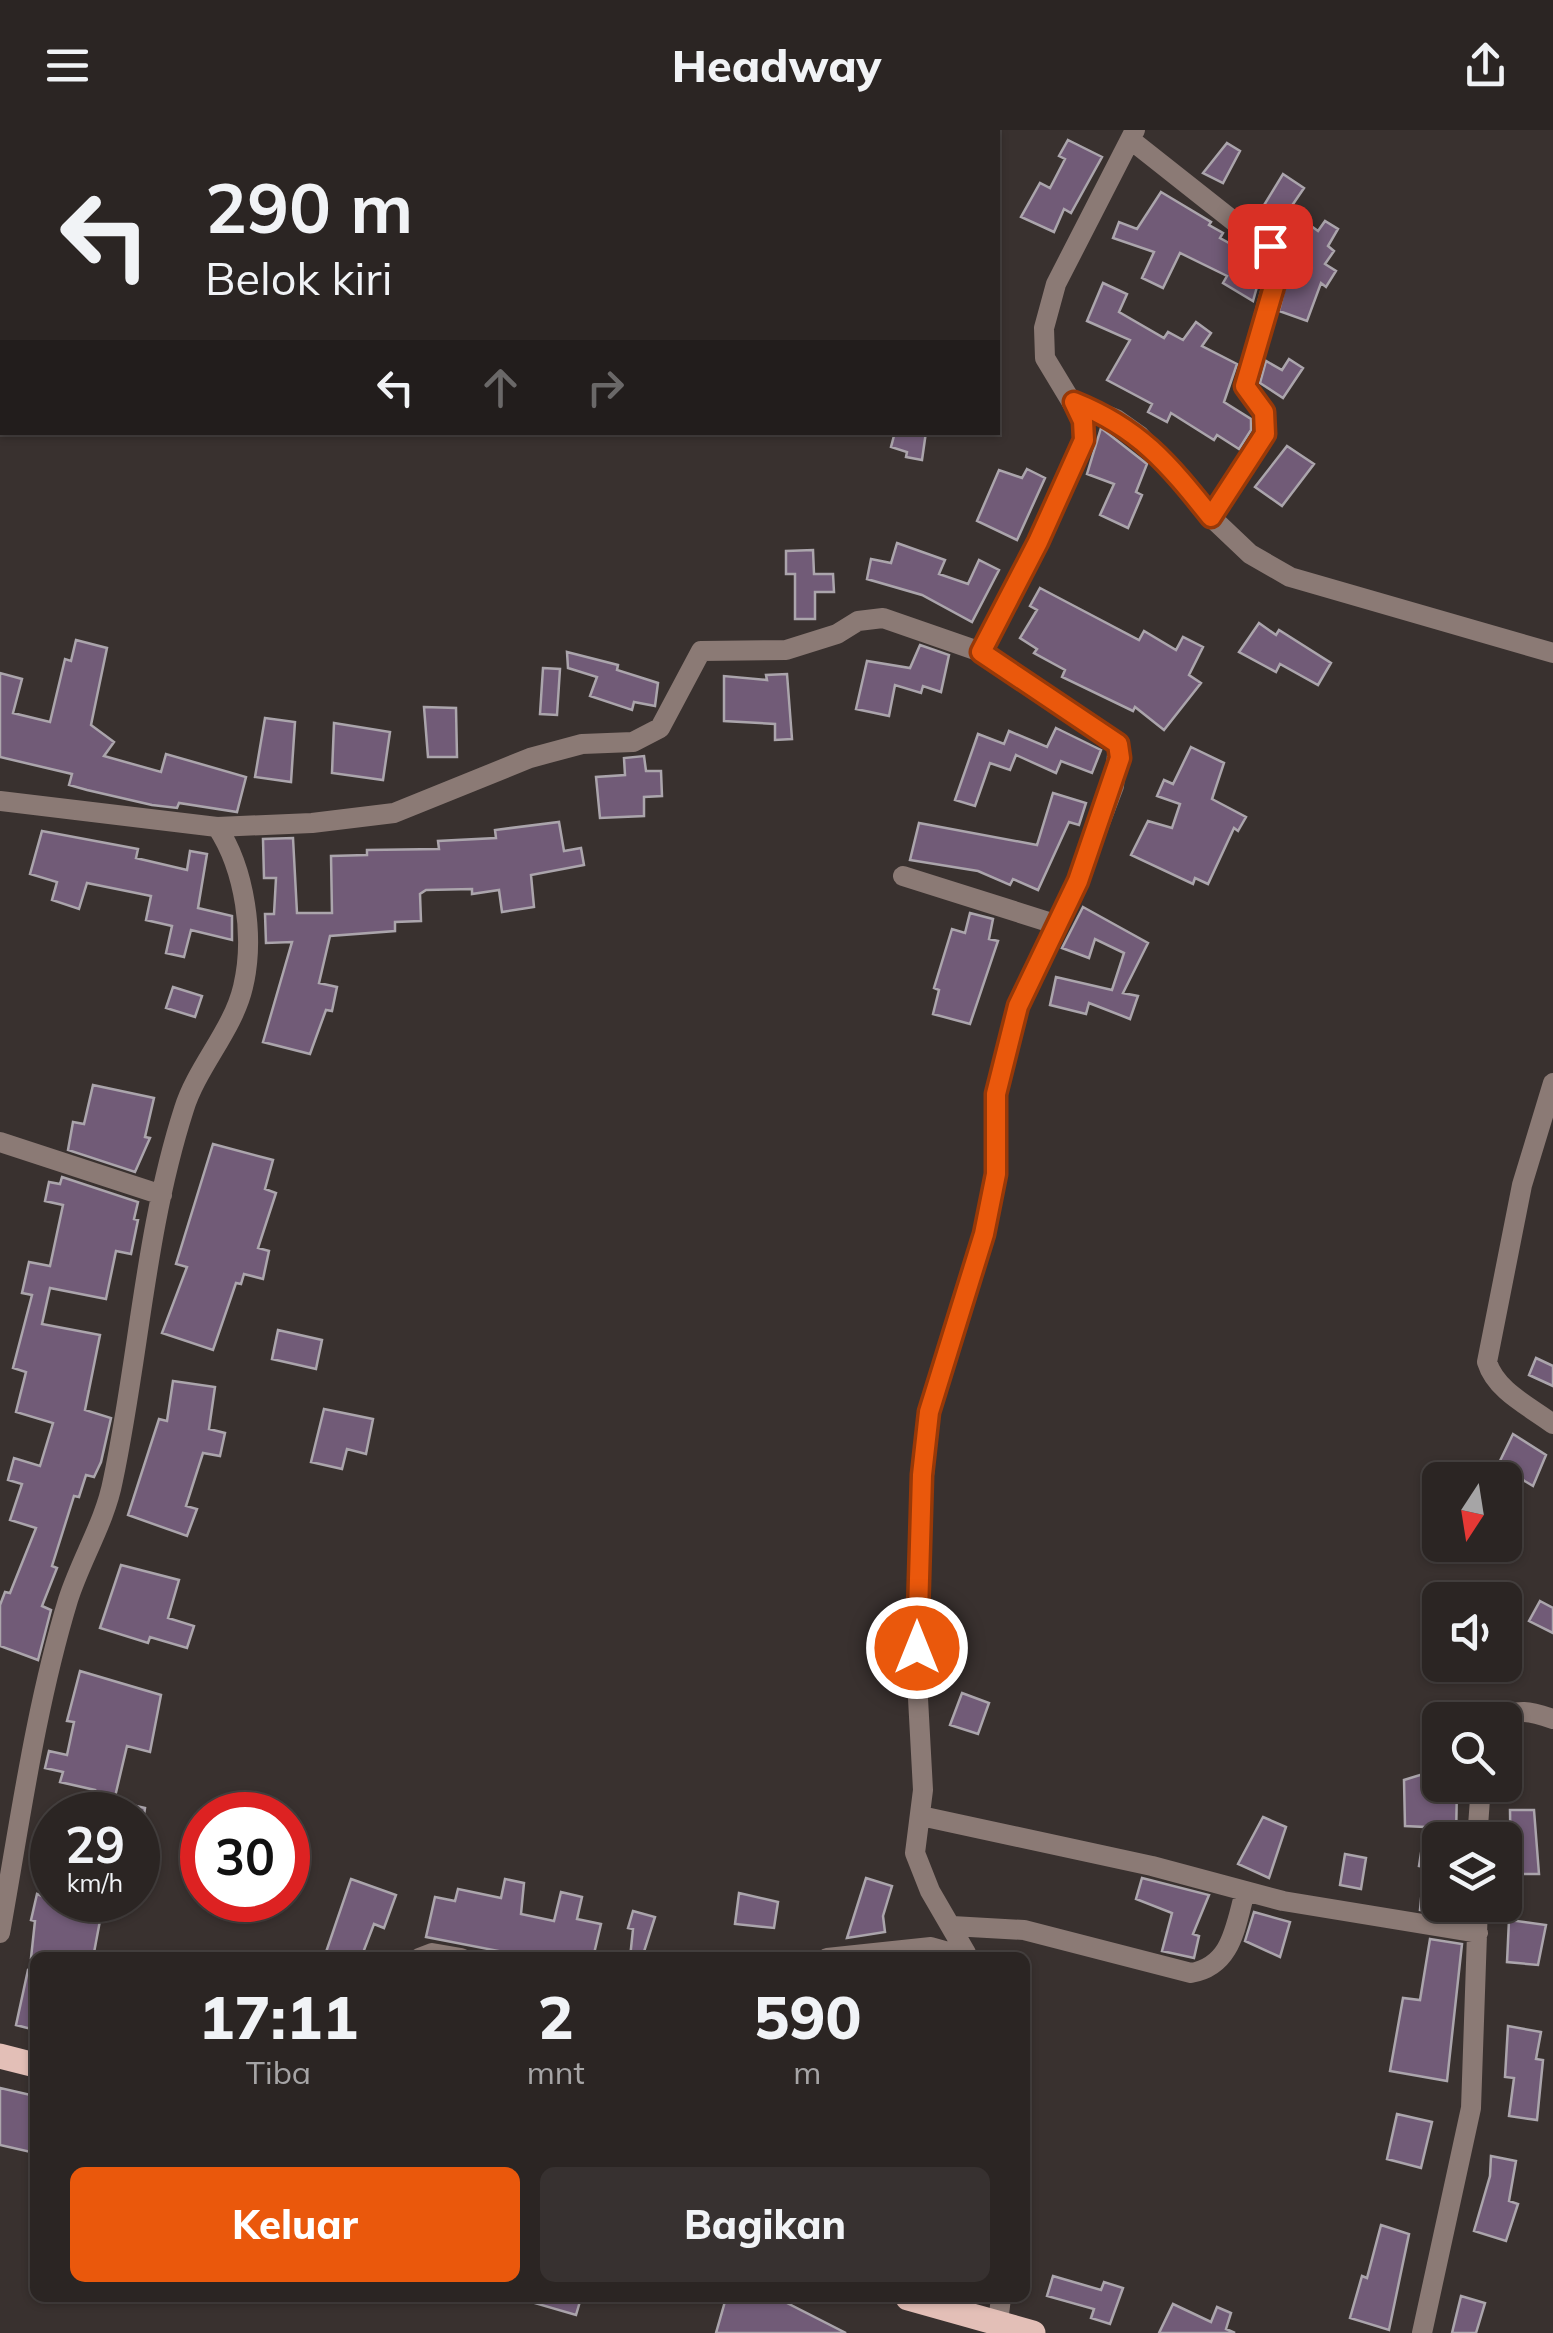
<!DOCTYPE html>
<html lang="id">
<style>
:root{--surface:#2b2523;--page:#373130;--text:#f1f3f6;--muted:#a6a5a6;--line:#474241;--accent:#ea580c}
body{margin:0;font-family:Mulish,sans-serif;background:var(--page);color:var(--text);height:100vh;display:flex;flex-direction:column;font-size:38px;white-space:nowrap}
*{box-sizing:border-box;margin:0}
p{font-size:32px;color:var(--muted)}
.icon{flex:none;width:55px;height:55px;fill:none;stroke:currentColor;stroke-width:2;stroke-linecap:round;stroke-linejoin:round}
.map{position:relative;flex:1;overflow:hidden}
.panel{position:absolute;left:30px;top:1822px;width:1000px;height:350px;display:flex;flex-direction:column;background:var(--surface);border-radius:15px;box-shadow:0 2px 8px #0004,0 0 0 2px var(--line)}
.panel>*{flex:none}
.guide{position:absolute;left:0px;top:0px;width:1000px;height:305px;box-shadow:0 2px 8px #0004,0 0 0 2px var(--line);background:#2b2523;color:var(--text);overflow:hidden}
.needle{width:65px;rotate:192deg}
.tools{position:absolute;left:1422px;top:1332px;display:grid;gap:20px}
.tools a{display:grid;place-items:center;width:100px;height:100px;border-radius:15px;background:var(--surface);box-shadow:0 2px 8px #0004,0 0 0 2px var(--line);font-size:50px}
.speed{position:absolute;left:30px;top:1662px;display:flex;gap:20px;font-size:50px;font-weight:700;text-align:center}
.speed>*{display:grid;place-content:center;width:130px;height:130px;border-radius:50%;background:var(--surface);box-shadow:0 2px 8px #0004,0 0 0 2px var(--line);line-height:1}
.speed small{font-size:25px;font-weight:400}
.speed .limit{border:15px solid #d22;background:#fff;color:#111}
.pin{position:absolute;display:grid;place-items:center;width:85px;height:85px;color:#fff;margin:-42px;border-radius:20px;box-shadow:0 5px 15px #0006}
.me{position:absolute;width:110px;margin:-55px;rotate:0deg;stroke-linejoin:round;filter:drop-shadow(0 0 8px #0008)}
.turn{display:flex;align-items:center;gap:35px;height:210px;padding:0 40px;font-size:45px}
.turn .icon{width:130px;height:130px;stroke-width:2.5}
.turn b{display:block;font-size:70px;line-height:85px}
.lanes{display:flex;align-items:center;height:95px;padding:0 40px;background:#0003;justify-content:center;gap:50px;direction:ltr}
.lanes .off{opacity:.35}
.eta{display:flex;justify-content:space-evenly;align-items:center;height:170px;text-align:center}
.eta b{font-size:60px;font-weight:800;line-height:70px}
.cta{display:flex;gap:20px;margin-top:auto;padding:20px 40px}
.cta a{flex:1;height:115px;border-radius:15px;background:var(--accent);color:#fff;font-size:40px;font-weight:800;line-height:115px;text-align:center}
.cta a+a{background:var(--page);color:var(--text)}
header{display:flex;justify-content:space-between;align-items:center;height:130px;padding:0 40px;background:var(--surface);font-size:45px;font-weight:800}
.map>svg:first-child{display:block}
.building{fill:#715b77;stroke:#aba5ac;stroke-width:2.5}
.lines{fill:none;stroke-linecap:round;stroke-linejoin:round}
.minor{stroke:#8b7a75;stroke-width:20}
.major{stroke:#e3bfb7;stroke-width:25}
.route-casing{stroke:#983908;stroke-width:25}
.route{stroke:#ea580c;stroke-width:18}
</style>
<header><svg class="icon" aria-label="menu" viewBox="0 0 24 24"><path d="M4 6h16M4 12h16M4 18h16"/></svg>Headway<svg class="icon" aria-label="share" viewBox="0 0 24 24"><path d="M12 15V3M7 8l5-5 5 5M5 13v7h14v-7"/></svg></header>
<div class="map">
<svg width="1553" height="2203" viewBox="0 0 1553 2203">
<rect width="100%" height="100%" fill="#39312f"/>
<path class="building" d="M1068,10L1102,27L1071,83L1064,79L1054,102L1021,87L1040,53L1050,58L1065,29L1059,26Z
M1227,13L1240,21L1223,53L1203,43Z
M1283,44L1304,58L1289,80L1318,101L1325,91L1338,99L1328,116L1334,121L1325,134L1336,141L1326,157L1321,153L1307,191L1279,181L1288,145L1305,119L1258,85Z
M1161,62L1211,92L1209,95L1223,103L1220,108L1258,129L1251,141L1260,146L1253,171L1223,153L1227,146L1180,123L1163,158L1142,148L1154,122L1113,108L1119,92L1137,99Z
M1103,153L1127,164L1119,182L1164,208L1168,202L1183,210L1196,192L1211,203L1202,216L1237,234L1224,272L1251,289V300L1239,319L1217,305L1214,310L1171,283L1167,292L1148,282L1152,274L1107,250L1130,210L1087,191Z
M1289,229L1303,238L1283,268L1260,253L1266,231L1282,240Z
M1101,298L1147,334L1136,362L1142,365L1128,398L1100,385L1114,354L1087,344Z
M895,302H926L922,330L906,327L907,322L891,317Z
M1287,316L1314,334L1282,376L1255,357Z
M1027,339L1045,348L1017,410L977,391L999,340L1022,348Z
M897,413L945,430L939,444L968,454L979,430L999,440L972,492L922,465L867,449L871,429L891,433Z
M813,420L814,444H833L834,462H815V489H795V444H786V421Z
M1040,458L1139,510L1144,501L1176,520L1183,507L1203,517L1189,545L1201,553L1164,600L1135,577L1133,581L1062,547L1065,540L1034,523L1037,519L1020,508L1037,480L1030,476Z
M1259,493L1276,505L1279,500L1331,533L1318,555L1280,534L1276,542L1239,522Z
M76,510L107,518L91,595L114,612L104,626L161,642L166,624L246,647L237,682L179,673L177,678L152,675L87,660L69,655L72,644L0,627V543L22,549L13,583L50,592L65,529L71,531Z
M920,515L949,525L941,562L923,556L921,563L895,555L889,586L856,579L867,531L910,538Z
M567,522L618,535L617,540L658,553L655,576L634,572L632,580L590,566L597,547L568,538Z
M543,538L560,539L557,585L540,584Z
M787,544L792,609L775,610V594L724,591V546L767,550L766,545Z
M424,577L456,578L457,627H428Z
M265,588L295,592L291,652L255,647Z
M334,593L390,602L383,650L332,643Z
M1056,598L1101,620L1092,643L1061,631L1056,643L1016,625L1010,640L990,633L975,676L955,670L978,604L1004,614L1009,601L1047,617Z
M1191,617L1224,633L1212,669L1246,687L1238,701L1234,698L1208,754L1195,748L1193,754L1131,725L1148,691L1172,698L1180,674L1157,666L1164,650L1173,654Z
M644,626L646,641H661L662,666L644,667V686L600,688L596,647L625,645L624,628Z
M1053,663L1086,673L1079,695L1069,692L1038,760L1013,749L1010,755L978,741L910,730L919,693L1037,715Z
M559,692L564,721L581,718L584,735L531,745L534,777L502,782L499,760L472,764V759L426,760L420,764L421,791L395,792V801L330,806L319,853L337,857L332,881L326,880L310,924L263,912L292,812L266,813L265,784H274L276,748H264L263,709L293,708L297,783H332L331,726L367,725V720L439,719L438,711L496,708L495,700Z
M42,701L138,719L136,728L187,740L190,721L207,724L198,778L232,786V810L191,800L184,827L166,823L172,796L146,790L151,766L87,753L79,779L52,770L57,752L30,744Z
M1083,777L1148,813L1123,863L1138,866L1130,889L1089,873L1086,884L1050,875L1056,847L1112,860L1124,823L1095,809L1089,828L1062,818Z
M970,783L993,789L989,809L998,811L970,894L933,884L939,860L934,858L952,799L965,803Z
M173,857L202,866L195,887L166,878Z
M93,955L154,968L145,1007L150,1008L135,1042L68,1020L73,992L84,994Z
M213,1014L273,1030L265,1059L276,1063L258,1118L269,1121L263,1149L244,1144L241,1154L236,1153L213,1220L162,1203L187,1137L176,1134Z
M62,1047L138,1072L134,1089L138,1090L131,1124L116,1121L106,1169L50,1158L42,1194L100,1205L85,1280L111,1288L101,1332L94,1347L86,1345L79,1367L74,1366L52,1436L57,1438L42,1476L51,1480L38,1530L0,1516V1475L5,1462L10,1463L36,1398L10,1390L22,1354L8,1350L14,1328L40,1336L53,1293L16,1282L26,1242L13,1238L32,1165L22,1163L29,1132L50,1136L63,1075L45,1071L49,1052L60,1054Z
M278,1200L322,1210L316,1239L272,1229Z
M1536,1228L1553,1236V1256L1529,1245Z
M173,1251L215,1257L209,1299L225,1303L220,1326L203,1323L186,1376L197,1379L187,1406L128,1385L159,1289L167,1291Z
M324,1279L373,1289L366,1324L347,1319L342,1339L311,1332Z
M1513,1304L1546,1325L1533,1356L1498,1335Z
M121,1435L179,1450L168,1488L194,1496L187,1518L150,1507L148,1513L100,1498Z
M1540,1471L1553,1478V1503L1529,1491Z
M80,1541L161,1565L150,1622L127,1616L114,1671L145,1678L144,1685H89L95,1660L60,1652L63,1642L45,1638L49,1621L67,1625L74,1592L67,1591Z
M962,1563L989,1573L978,1604L950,1595Z
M1420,1645L1440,1646V1655H1457L1456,1710H1440V1776L1455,1779L1454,1785L1420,1780L1424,1737L1419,1736L1425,1697L1405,1696L1404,1650Z
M1510,1680H1534L1539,1744H1511Z
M1263,1687L1286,1697L1269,1748L1238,1734Z
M1345,1724L1366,1728L1361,1759L1340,1755Z
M866,1748L892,1756L883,1786L885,1802L847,1808Z
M1142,1748L1209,1765L1193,1804L1199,1806L1194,1828L1162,1821L1172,1783L1136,1769Z
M351,1749L396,1765L384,1798L374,1794L361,1828H324Z
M505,1749L524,1753L521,1784L554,1791L561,1762L582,1767L577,1789L601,1794L593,1828L540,1822L534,1828L426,1807L435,1767L455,1771L458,1759L501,1768Z
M739,1763L778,1772L774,1798L735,1794Z
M37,1764L52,1770H82L81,1775L102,1780L93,1828H31L35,1791L31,1790Z
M633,1781L655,1787L642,1828H630L633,1799L628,1798Z
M1254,1782L1290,1792L1280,1827L1245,1811Z
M1509,1790L1546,1795L1538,1835L1507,1832Z
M1430,1809L1462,1814L1447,1951L1390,1941L1403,1868L1420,1870Z
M28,1840L35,1841V1900L16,1895Z
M1508,1896L1541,1902L1536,1929L1543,1930L1537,1990L1509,1986L1514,1948L1505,1947Z
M0,1958L35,1966V2023L0,2015Z
M1397,1984L1432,1992L1421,2038L1387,2029Z
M1491,2026L1516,2031L1509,2071L1518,2074L1506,2111L1474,2101L1490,2046Z
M1381,2095L1409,2104L1389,2200L1350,2188L1362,2146L1367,2148Z
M1053,2146L1101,2160L1104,2152L1123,2158L1110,2194L1091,2188L1094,2179L1047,2166Z
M1461,2166L1485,2173L1476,2203H1452Z
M532,2168H581L576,2185L531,2172Z
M726,2168L783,2171L846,2203H716Z
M1173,2174L1211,2192L1217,2177L1231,2183L1226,2199L1235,2203H1159Z"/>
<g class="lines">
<path class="minor" d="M1131,10L1279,127L1245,256L1265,282V304L1211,387
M1074,272L1116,289L1140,306L1211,387L1250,424L1290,447L1553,523
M981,522L1038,412L1084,310L1083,291L1045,228L1044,198L1056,154L1135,0
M0,671L217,697C245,739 255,807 243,857C233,900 197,937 184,979C145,1100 139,1227 113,1350C105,1392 81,1429 68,1470C35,1579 20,1692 0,1803
M217,697L312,693L394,683L530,628L582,614L633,612L660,598L701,521L786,520L837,504L858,491L883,488L981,522L1118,614L1114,656L1078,751L1018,875L996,963V1044L984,1104L929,1282L918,1422L917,1550L923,1660L915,1723L930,1761L966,1823
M903,746L1058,795
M1553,953L1522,1055L1487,1232C1496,1261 1529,1276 1553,1294
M0,1012L162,1065
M1496,1590C1518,1578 1530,1581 1553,1589
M921,1686L1152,1736L1283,1771L1478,1803
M1477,1710L1481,1655
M952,1796L1024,1800L1191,1843C1232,1836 1235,1797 1245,1762
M419,1828L432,1823L461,1828
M827,1828L931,1817L970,1828
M998,2192L1001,2168
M1422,2203L1471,1978L1478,1775"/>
<path class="major" d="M0,1926L35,1935
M908,2168L1033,2203"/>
</g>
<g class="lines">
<defs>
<path id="route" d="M917,1518L922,1345L929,1282L984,1104L996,1044V964L1018,876L1078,751L1120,628L1118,614L981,522L1038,412L1084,310L1083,291L1074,272C1139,298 1168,333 1211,387L1265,304L1264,282L1245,256L1280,136L1270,116"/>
</defs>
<use href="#route" class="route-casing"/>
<use href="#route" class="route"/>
</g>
</svg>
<div class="tools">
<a><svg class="needle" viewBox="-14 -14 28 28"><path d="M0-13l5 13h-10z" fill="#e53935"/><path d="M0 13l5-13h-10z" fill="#a6a5a6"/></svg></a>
<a><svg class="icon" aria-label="sound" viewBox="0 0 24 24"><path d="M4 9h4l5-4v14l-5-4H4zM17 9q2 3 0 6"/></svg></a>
<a><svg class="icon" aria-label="search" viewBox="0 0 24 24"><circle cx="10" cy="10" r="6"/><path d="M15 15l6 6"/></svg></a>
<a><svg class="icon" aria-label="layers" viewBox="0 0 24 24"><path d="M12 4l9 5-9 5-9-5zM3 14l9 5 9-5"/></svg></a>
</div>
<div class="speed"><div>29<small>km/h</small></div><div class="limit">30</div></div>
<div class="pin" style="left:1270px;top:116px;background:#d93025"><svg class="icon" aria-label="arrive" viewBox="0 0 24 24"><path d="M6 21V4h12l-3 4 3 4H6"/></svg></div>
<svg class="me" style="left:917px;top:1518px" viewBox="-20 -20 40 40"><circle r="17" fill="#ea580c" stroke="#fff" stroke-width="3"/><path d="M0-11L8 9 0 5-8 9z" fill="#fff"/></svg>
<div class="guide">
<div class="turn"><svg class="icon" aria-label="left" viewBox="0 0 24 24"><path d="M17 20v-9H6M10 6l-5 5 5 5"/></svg><div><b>290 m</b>Belok kiri</div></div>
<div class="lanes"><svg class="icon" aria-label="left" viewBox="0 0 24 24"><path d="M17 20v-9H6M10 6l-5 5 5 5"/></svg><svg class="icon off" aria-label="ahead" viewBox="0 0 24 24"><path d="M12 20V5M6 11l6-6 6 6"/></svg><svg class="icon off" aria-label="right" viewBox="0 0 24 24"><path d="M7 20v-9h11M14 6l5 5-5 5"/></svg></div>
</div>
<section class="panel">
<div class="eta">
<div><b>17:11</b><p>Tiba</p></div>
<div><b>2</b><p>mnt</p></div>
<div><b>590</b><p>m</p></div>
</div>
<div class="cta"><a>Keluar</a><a>Bagikan</a></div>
</section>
</div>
